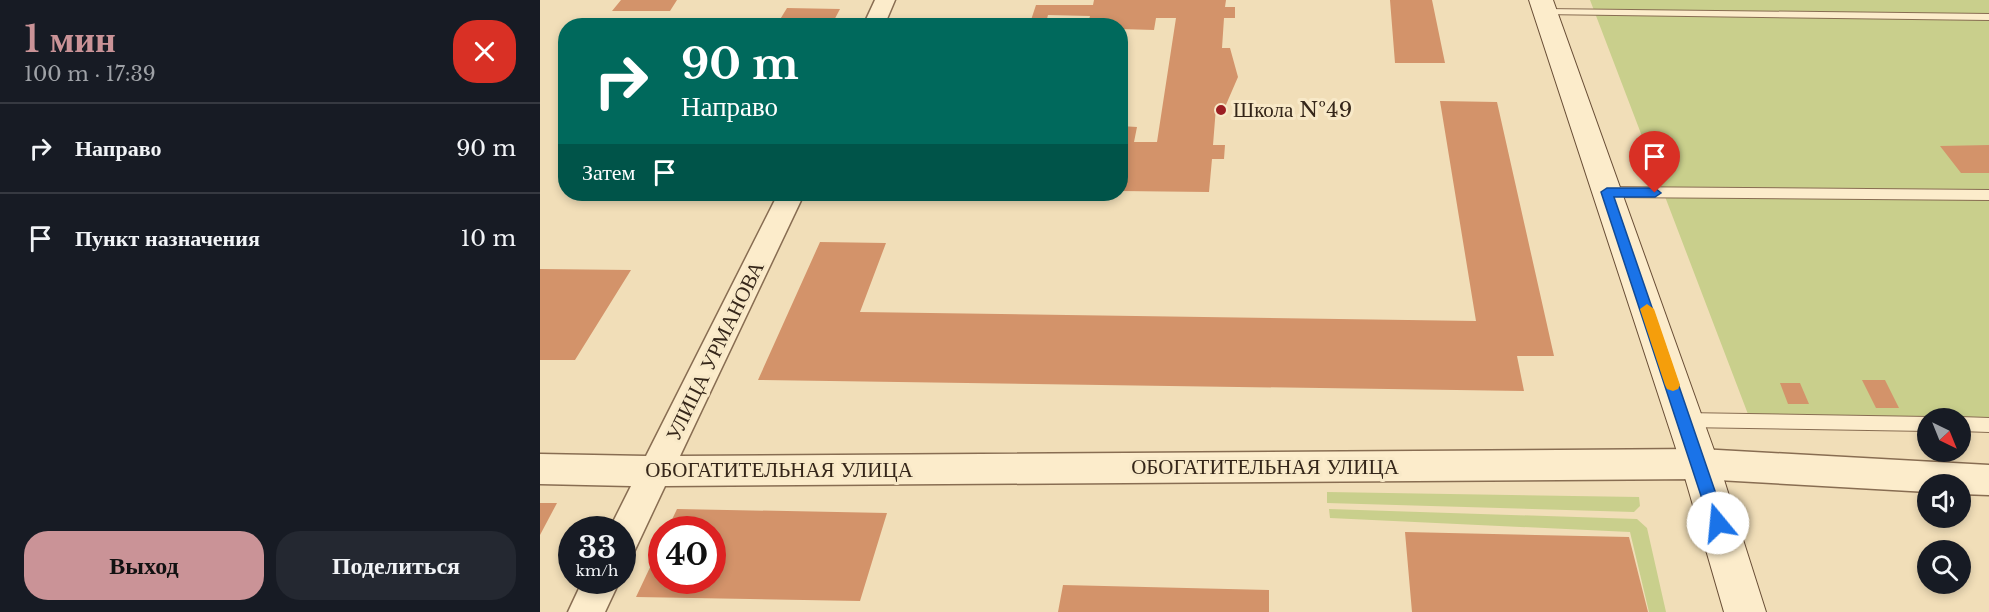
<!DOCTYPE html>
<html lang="ru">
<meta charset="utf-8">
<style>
:root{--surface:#171b24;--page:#242831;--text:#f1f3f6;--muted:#9ea1a6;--line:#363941;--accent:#ca9397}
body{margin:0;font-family:"Libre Baskerville",serif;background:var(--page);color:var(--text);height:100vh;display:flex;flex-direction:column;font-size:22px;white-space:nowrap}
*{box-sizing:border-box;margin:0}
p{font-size:20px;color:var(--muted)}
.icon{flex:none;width:33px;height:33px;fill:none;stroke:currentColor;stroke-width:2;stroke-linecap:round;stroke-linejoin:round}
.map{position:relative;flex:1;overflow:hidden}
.sheet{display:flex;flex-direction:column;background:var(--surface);width:540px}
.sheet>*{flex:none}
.hud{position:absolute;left:18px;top:18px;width:570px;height:183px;border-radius:24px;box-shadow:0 3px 9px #0003;background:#00695c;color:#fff;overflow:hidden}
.needle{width:39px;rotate:137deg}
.fabs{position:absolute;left:1377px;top:408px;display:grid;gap:12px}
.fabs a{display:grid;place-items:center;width:54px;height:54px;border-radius:50%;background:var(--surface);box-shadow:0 3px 9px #0003;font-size:30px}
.speed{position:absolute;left:18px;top:516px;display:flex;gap:12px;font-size:30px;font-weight:700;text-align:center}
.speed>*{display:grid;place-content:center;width:78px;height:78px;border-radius:50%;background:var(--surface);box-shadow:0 3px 9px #0003;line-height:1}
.speed small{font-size:15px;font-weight:400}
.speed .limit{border:9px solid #d22;background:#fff;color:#111}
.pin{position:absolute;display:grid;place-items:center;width:51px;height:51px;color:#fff;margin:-62px -26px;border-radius:50% 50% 50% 0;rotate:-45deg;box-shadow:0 0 6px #0007}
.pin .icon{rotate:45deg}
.me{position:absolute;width:66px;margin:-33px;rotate:343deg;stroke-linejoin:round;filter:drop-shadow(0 0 4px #0008)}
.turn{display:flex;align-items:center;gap:21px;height:126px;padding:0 24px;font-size:27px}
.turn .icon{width:78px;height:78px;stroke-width:2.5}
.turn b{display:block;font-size:42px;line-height:51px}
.then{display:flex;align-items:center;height:57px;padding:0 24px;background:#0003;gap:12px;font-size:22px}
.round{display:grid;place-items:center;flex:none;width:63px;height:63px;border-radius:24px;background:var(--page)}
.overview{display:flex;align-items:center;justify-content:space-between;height:102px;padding:0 24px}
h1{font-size:36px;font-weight:600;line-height:45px;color:var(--accent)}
.primary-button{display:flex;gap:12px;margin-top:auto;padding:12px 24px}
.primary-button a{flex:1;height:69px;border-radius:24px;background:var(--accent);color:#111;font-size:24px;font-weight:600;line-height:69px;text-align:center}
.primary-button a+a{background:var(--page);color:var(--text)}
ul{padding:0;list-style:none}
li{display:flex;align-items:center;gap:18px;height:90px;padding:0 24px;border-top:2px solid var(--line)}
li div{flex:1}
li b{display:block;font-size:22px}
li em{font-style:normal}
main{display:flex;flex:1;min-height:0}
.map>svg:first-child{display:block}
.green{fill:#c9cf8c}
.building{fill:#d3936a}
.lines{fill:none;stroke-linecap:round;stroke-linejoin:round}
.lane-casing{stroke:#886d52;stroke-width:2}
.street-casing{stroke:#886d52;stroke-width:3}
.secondary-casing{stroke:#694e36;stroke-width:2}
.lane{fill:#fceccb;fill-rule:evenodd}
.street{fill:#fceccb;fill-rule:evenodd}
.secondary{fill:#fceccb;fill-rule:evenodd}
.route{fill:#1a73e8;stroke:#114b97;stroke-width:1.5}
.slow{fill:#f59e0b}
.poi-dot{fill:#9b1d22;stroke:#f8e9c8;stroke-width:2}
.labels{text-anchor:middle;stroke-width:6;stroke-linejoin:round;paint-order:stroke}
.poi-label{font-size:21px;fill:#352619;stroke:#f8e9c8;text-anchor:start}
.street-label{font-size:21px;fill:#352619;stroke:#f8e9c8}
</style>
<main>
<section class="sheet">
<div class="overview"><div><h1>1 мин</h1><p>100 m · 17:39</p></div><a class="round" style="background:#d93025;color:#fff"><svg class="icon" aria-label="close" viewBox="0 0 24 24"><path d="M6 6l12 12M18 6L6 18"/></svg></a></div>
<ul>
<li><svg class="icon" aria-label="right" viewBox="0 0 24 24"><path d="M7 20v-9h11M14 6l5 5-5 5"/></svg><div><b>Направо</b></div><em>90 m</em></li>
<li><svg class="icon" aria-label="arrive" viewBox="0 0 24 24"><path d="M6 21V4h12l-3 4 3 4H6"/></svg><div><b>Пункт назначения</b></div><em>10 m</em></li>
</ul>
<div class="primary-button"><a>Выход</a><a>Поделиться</a></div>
</section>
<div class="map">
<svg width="1449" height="612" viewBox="0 0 1449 612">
<rect width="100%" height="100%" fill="#f1deb8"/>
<path class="green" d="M1050,0H1449V430L1420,418L1211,422Z
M787,492L1099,497L1100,506L1094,512L787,503Z
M789,509L1097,519L1107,528L1126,612H1109L1090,532L790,518Z"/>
<path class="building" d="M81,0H137L130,11H72Z
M554,0H686L685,7H695V18H684L682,48H690L698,77L685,107H676L673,145H685L684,159H672L669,192L580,191V126L597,127L594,142H617L636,18H616L614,30L580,29V26H547L550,16L508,15L505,26H489L496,5H553Z
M850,0H892L905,63H855Z
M247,8L300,9L291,26H236Z
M900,101L957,102L1014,356H977L984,391L218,380L280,242L346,243L320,312L936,321Z
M1449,145V173H1421L1400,146Z
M0,269L91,270L35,360H0Z
M1322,380H1345L1359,408H1336Z
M1240,383H1260L1269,404H1248Z
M0,503H17L0,535Z
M137,509L347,513L320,601L96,597L122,542V580H172V530H127Z
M865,532L1089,537L1108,612H872Z
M523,585L729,590V612H518Z"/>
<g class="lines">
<defs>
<path id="lane" d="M1005,9L1449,14V20L1001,14V10Z
M1067,187L1449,190V200L1067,197L1060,192Z
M1144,413L1388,417L1393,418H1388V431L1144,427L1138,425L1136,420L1138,415Z
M1420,417L1449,418V432L1420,431V418H1415Z"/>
<path id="street" d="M335,0H355L344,26H323Z
M238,194H264L140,456L1160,449L1449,465V495L1420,494V484H1388V492L1160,479L125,486L94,552L82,557V530H69L91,486L0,484V454L106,456Z
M43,580H80L65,612H28Z"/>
<path id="secondary" d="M989,0H1013L1179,464L1226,612H1184L1141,464Z"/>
</defs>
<use href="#lane" class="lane-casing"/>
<use href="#street" class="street-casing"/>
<use href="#secondary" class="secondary-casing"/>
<use href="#lane" class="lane"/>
<use href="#street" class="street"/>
<use href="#secondary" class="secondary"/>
</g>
<path class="route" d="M1067,188H1115L1121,193L1115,197H1074L1186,523L1184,529L1178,531L1172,529L1170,523L1061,192Z"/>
<path class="slow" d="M1107,304L1114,309L1140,385L1138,389L1133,391L1127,389L1125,385L1100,309Z"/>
<circle class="poi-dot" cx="681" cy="110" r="6"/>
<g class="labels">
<g class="poi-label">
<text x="693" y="117">Школа №49</text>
</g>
<g class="street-label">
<text transform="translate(175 351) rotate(-64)" y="7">УЛИЦА УРМАНОВА</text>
<text x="725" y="474">ОБОГАТИТЕЛЬНАЯ УЛИЦА</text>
<text x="239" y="477">ОБОГАТИТЕЛЬНАЯ УЛИЦА</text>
</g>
</g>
</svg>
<div class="fabs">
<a><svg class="needle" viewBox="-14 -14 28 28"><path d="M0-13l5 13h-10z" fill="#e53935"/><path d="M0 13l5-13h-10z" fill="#9ea1a6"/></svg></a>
<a><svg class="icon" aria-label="sound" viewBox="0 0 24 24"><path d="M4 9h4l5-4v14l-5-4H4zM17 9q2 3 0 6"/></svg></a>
<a><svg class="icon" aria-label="search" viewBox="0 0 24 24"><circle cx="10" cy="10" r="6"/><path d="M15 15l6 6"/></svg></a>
</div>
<div class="speed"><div>33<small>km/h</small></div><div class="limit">40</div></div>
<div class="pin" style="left:1115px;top:193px;background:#d93025"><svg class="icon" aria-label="arrive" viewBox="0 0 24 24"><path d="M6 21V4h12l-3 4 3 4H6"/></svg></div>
<svg class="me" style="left:1178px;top:523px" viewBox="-20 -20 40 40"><circle r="19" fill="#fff"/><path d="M0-13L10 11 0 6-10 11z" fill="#1a73e8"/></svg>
<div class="hud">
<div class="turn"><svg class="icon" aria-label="right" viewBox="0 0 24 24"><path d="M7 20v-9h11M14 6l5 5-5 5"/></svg><div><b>90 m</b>Направо</div></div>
<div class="then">Затем<svg class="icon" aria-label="arrive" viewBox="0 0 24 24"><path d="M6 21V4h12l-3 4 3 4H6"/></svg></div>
</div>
</div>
</main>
